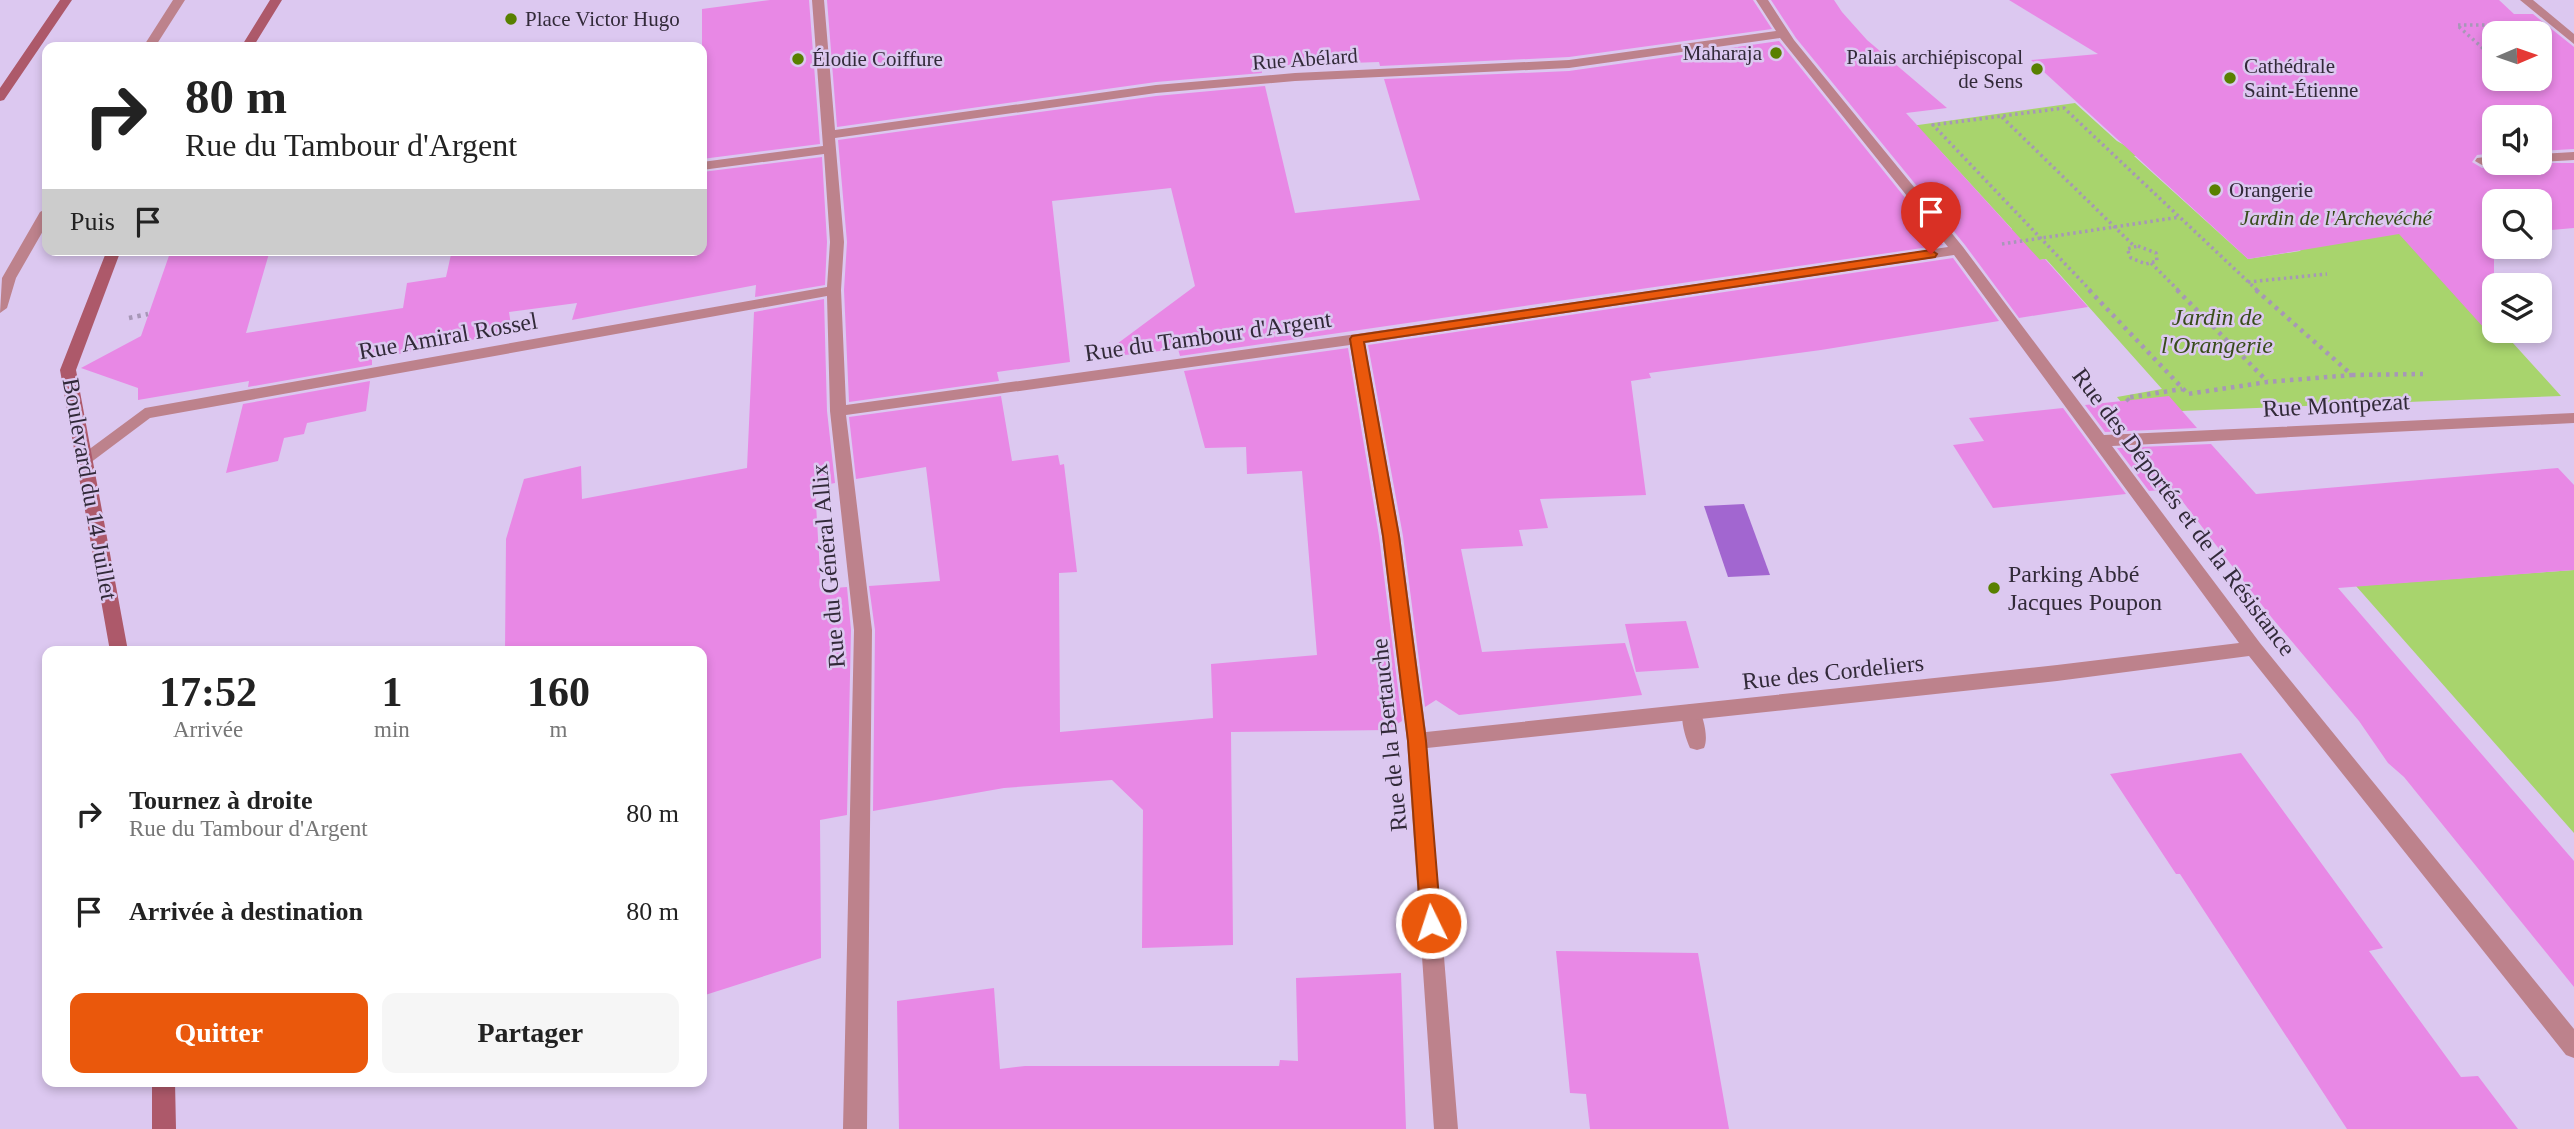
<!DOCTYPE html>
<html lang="fr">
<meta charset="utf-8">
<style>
:root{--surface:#fff;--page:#f6f6f6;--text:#222;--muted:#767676;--accent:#ea580c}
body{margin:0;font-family:"Times New Roman",serif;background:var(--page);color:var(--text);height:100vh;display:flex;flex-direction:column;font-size:26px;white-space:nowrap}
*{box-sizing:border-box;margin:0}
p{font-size:23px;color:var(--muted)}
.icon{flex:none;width:38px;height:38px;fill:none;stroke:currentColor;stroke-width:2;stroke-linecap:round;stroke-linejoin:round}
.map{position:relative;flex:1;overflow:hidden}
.side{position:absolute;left:42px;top:646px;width:665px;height:441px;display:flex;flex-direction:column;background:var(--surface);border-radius:14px;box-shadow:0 4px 10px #0003}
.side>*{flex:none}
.hud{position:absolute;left:42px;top:42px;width:665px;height:214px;border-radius:14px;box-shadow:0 4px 10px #0003;background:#fff;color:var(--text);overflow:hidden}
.needle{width:46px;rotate:88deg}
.fabs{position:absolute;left:2482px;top:21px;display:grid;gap:14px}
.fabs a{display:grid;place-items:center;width:70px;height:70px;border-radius:14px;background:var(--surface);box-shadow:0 4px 10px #0003;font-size:35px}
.pin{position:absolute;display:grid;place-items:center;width:60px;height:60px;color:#fff;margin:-72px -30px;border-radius:50% 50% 50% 0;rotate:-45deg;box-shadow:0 0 7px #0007}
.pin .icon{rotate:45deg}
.me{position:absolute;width:77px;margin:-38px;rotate:356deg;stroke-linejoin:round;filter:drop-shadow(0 0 5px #0008)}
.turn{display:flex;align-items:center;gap:24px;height:147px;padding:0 28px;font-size:32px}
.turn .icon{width:91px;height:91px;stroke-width:2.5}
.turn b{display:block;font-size:49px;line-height:60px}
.then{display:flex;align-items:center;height:66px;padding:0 28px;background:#0003;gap:14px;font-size:26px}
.eta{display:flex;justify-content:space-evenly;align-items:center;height:119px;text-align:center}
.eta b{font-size:42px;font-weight:800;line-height:49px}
.primary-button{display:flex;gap:14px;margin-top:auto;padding:14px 28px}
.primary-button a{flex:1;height:80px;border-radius:14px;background:var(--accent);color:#fff;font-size:28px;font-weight:800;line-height:80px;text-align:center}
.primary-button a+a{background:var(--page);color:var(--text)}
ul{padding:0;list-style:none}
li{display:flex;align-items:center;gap:21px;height:98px;padding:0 28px}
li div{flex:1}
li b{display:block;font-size:26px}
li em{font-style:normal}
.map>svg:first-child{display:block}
.green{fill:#a8d46d}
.water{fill:#a266d0}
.building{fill:#e888e5;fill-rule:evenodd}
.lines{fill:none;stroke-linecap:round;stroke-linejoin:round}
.path-far1{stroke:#a797b7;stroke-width:3.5;stroke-dasharray:2.5 3.5;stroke-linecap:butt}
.path{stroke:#a797b7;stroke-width:4.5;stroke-dasharray:3.5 5;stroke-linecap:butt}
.lane{fill:#bd828c;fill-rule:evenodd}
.street{fill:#bd828c;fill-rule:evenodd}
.secondary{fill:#ad596a;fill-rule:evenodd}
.route{fill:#ea580c;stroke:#983908;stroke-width:2}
.poi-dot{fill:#588000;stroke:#dcc8f0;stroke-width:2.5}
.labels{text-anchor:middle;stroke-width:5;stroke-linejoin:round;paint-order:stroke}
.far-poi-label{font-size:21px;fill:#322a39;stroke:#dcc8f0;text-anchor:start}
.far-street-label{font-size:21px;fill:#322a39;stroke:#dcc8f0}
.far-park-label{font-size:21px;font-style:italic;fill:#384c1a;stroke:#dcc8f0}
.park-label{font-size:24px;font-style:italic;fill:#384c1a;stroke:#dcc8f0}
.street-label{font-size:24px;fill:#322a39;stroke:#dcc8f0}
.poi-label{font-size:24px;fill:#322a39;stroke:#dcc8f0;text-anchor:start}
</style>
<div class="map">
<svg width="2574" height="1129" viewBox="0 0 2574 1129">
<rect width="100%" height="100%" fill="#dcc8f0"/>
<path class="green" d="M2075,103L2117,141L2142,155L2134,156L2248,259L2300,251L2355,170L2494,331H2502L2561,396L2130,413L2117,397L2162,389L2046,259L2003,265L2012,229L1935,145L1911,126Z
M2574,570V833L2356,586Z"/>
<path class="water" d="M1744,504L1770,575L1728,577L1704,506Z"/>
<path class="building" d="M770,0H809L820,144L702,159V9Z
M827,0H1753L1772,29L1569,57L1380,66L1379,62L1260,66L1262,73L1156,82L837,127Z
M1771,0H1834L1842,12L1867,40L1947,108L1906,113L2040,260L2045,259L2088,307L2019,318L1965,245L1796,38Z
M2009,0H2499L2514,14H2533L2574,47V149L2539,151V117H2494V153L2477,155L2472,162L2482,168L2499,166L2502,163H2574V228L2539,231V201H2494V339L2399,234L2248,259L2031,60L2098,54ZM2494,33H2539V79H2494Z
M1779,41L1943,245L1180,356L1178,349L1098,358L1195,286L1171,188L1052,201L1070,362L997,372L999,381L849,402L844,290L847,242L838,140L1156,96L1265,86L1295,213L1420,200L1384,79L1569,71Z
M822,157L827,242L825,285L755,297L756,285L572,320L577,303L509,312L512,332L372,359V365L248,387L249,381L138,400V388L81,368L141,336L171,250H270L246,333L403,308L407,283L446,277L452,250H702V172Z
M1953,258L1999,321L1821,350L1649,373L1651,378L1631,381L1646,495L1540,499L1548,528L1519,530L1523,546L1461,549L1482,652L1625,643L1642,695L1459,715L1436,700L1425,707L1403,536L1368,345Z
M824,299L827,411L835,483L815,487L821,589L847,587L851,630L847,815L820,820L821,958L702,996V651H505L506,539L524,479L581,466L582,499L747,468L754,312Z
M1348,348L1379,536L1402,721L1387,730L1231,732L1233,945L1142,948L1143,810L1112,780L1004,788L873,811L875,630L869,586L940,581L926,467L856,479L849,417L1001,396L1012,461L1058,455L1060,465L1064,464L1077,572L1059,573L1060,732L1213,718L1211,664L1317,655L1302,471L1247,474L1246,447L1205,448L1184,371Z
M370,381L366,411L307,423L304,434L284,438L278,461L226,473L243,404Z
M2169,396L2197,428L2105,432L2085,405Z
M2063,408L2126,494L1993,508L1953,445L1984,441L1969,418Z
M2211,444L2256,494L2558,468L2574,485V570L2338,588L2574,861V987L2404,777L2388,763L2359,721L2272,618L2173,489L2149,491L2117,448Z
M1686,621L1699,668L1636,672L1625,624Z
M2241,753L2383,948L2369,951L2461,1077L2478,1076L2518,1129H2347L2180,874H2176L2110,774Z
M1556,951L1698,953L1729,1129H1590L1586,1094L1570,1093Z
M1401,973L1406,1129H899L897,1001L994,988L1000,1069L1025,1066H1279L1280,1060L1298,1061L1296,978Z"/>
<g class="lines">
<path class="path-far1" d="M2494,52L2486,51L2457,25H2500
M2002,117L2134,246
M2002,244L2180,217
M2138,246L2156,253L2157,261L2146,264L2131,258L2127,249Z
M2151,263L2179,291
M2248,282L2327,274
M2091,291L1933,125L2064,108L2258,291"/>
<path class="path" d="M2089,290L2188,394L2267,382L2352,375L2256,290
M2177,290L2267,381
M129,318L148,314
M2352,375L2423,374
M2129,401L2126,398L2182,389"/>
<path class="lane" d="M2574,152V160L2539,162V154Z
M2494,156V163H2499L2482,165L2475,161L2477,158Z
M1691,704L1698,706C1703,717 1709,737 1704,748L1697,750L1690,748C1685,737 1679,717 1684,706Z"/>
<path class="street" d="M173,0H185L155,47H143Z
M812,0H824L835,130L1156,85L1295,73L1569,60L1776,31L1756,0H1768L1794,40L1963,247L2104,435L2574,413V423L2112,446L2260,643L2574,1029V1058L2566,1055L2249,656L2057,681L1427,748L1458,1129H1434L1407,741L1382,536L1350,345L846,415L872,630L867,1129H843L854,630L830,411L827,296L150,418L90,463H78L76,459L145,408L827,287L830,242L824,154L702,170V162L823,146ZM1780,38L1948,247L1357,334L846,405L841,290L844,242L835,138L1156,93L1295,81L1569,68ZM1954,255L2239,643L2057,665L1426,732L1400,536L1365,343Z
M2520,0H2533L2574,34V44Z
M47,208V224L16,278L7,308L0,313L2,278L40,212Z"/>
<path class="secondary" d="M60,0H72L4,100L0,101V88Z
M270,0H282L253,47H241Z
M107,250H121L76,370L128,651H110L60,370Z
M152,1082H175L176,1129H152Z"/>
</g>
<path class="route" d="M1931,250L1937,254L1935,257L1364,342L1399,536L1426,741L1441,923L1438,929L1431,932L1424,929L1421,923L1408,741L1383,536L1350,339L1352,336Z"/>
<g class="poi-dot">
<circle cx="511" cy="19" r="7"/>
<circle cx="1776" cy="53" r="7"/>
<circle cx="798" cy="59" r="7"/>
<circle cx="2037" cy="69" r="7"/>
<circle cx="2230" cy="78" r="7"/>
<circle cx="2215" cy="190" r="7"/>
<circle cx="1994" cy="588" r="7"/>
</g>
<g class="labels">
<g class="far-poi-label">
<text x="525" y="26">Place Victor Hugo</text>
<text x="1762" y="60" text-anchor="end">Maharaja</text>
<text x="2023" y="64" text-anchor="end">Palais archiépiscopal<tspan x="2023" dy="24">de Sens</tspan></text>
<text x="812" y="66">Élodie Coiffure</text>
<text x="2244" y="73">Cathédrale<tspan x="2244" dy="24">Saint-Étienne</tspan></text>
<text x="2229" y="197">Orangerie</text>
</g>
<g class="far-street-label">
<text transform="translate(1305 59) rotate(-4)" y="7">Rue Abélard</text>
</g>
<g class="far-park-label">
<text x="2336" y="225">Jardin de l'Archevéché</text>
</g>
<g class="park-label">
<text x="2217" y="325">Jardin de<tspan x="2217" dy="28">l'Orangerie</tspan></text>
</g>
<g class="street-label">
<text transform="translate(448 336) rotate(-10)" y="8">Rue Amiral Rossel</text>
<text transform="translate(1208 336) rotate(-8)" y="8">Rue du Tambour d'Argent</text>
<text transform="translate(2336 405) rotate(-3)" y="8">Rue Montpezat</text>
<text transform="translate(90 489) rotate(80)" y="8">Boulevard du 14 Juillet</text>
<text transform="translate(2184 512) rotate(53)" y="8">Rue des Déportés et de la Résistance</text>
<text transform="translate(828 566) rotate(-95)" y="8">Rue du Général Allix</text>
<text transform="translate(1833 672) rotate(-6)" y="8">Rue des Cordeliers</text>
<text transform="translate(1389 735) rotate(-96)" y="8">Rue de la Bertauche</text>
</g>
<g class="poi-label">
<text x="2008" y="582">Parking Abbé<tspan x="2008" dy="28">Jacques Poupon</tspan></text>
</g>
</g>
</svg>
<div class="fabs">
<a><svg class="needle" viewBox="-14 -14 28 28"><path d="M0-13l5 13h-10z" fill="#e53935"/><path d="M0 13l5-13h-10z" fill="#767676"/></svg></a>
<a><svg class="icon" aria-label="sound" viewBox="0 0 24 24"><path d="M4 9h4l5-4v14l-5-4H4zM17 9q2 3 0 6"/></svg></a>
<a><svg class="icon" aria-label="search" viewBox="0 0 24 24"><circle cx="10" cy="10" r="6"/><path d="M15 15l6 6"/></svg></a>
<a><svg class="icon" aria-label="layers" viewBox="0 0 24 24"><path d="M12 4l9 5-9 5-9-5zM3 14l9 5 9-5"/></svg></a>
</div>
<div class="pin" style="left:1931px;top:254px;background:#d93025"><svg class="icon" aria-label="arrive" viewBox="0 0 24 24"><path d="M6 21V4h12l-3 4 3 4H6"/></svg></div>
<svg class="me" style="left:1431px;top:923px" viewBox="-20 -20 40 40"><circle r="17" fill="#ea580c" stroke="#fff" stroke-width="3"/><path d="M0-11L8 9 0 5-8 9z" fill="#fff"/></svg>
<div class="hud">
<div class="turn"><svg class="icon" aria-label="right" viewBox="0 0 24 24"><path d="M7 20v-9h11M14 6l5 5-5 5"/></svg><div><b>80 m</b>Rue du Tambour d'Argent</div></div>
<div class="then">Puis<svg class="icon" aria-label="arrive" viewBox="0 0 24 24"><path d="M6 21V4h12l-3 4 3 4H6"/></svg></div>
</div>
<section class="side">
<div class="eta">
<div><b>17:52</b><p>Arrivée</p></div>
<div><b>1</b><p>min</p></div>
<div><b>160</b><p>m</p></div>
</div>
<ul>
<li><svg class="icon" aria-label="right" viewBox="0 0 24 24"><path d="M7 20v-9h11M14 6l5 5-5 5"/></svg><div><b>Tournez à droite</b><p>Rue du Tambour d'Argent</p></div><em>80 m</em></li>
<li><svg class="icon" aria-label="arrive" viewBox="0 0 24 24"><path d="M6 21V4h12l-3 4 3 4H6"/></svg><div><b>Arrivée à destination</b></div><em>80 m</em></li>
</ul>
<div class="primary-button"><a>Quitter</a><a>Partager</a></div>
</section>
</div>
